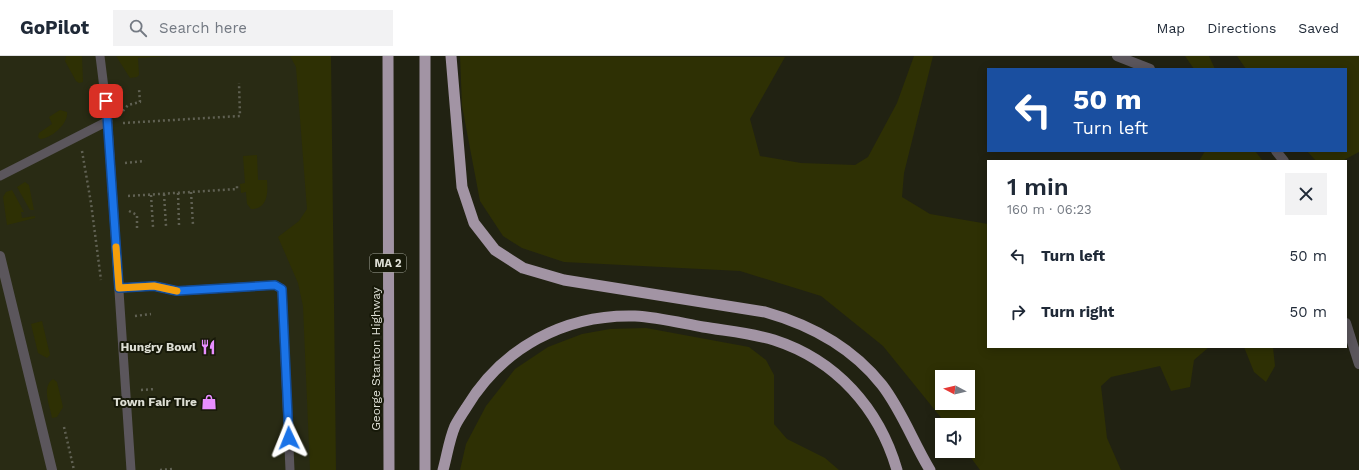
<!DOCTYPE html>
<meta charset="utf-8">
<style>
:root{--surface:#fff;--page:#f2f2f3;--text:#1f2937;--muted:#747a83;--line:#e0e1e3}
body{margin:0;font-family:"Work Sans",sans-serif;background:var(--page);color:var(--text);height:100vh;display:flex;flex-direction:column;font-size:15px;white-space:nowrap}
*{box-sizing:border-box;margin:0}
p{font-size:13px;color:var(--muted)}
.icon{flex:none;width:22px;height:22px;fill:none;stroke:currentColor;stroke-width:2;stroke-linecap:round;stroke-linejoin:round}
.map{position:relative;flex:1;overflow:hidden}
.side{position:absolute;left:987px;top:104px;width:360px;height:188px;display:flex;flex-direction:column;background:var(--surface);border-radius:0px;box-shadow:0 2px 10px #0003}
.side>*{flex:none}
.hud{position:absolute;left:987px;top:12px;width:360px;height:84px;border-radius:0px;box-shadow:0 2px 10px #0003;background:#1a4fa0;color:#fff;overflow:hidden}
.needle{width:26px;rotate:277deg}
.controls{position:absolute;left:935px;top:314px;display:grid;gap:8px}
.controls a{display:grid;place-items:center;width:40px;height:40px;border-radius:0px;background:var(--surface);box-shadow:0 2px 10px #0003;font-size:20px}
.pin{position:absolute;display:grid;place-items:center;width:34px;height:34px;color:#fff;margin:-17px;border-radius:8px;box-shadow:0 2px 6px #0006}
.me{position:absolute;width:44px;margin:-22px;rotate:358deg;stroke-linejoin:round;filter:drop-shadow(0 0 3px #0008)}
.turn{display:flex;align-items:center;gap:14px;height:84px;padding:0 20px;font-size:18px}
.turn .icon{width:52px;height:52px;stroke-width:2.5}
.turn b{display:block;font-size:28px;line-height:34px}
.round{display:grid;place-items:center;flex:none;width:42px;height:42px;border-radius:0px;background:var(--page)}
.overview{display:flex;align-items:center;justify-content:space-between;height:68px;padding:0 20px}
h1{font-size:24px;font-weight:600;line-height:30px}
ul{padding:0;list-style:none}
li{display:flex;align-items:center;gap:12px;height:56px;padding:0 20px}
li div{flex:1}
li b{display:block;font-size:15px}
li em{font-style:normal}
header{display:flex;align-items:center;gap:24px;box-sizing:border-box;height:56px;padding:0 20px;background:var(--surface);border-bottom:1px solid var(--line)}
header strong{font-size:19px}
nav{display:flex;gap:22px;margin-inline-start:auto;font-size:14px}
.search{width:280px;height:36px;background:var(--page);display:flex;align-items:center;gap:10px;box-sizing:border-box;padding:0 14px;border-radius:0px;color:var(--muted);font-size:15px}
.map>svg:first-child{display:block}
.built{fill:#292b14}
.green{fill:#2e3004;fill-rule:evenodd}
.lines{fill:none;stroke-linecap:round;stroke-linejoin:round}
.path{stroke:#606153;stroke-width:2.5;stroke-dasharray:2 3;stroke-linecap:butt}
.service{stroke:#5b565c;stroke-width:9}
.minor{stroke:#5b565c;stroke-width:10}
.tertiary{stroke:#5b565c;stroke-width:10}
.trunk{stroke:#a294a4;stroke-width:11}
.route-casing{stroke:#114b97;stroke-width:10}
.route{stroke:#1a73e8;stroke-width:7}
.slow{stroke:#f59e0b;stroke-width:7}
.labels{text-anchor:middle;stroke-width:4;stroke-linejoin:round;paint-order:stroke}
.shield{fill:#171909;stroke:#a2a498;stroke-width:1}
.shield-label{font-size:11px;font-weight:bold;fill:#dedfd5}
.poi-label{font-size:12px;font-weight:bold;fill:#dedfd5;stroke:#171909;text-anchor:end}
.street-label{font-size:12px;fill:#dedfd5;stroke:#171909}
</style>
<header>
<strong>GoPilot</strong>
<div class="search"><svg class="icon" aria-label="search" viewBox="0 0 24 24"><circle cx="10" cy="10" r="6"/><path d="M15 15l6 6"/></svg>Search here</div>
<nav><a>Map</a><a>Directions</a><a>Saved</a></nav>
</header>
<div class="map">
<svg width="1359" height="414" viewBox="0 0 1359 414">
<rect width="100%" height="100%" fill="#212212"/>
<path class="built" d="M0,0H325L316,414H0Z"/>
<path class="green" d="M66,0H82L83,26L79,27L76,25L65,5Z
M116,0H168L138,2L139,19L137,21L130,22Z
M290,0H331L336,414H310L303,250L298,227L278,181L299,165L307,153L296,11Z
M460,0L785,1L750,63L760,100L801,107L855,109L868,101L897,47L914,0H933L904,117L902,141L930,158L988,168V291H1209L1194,304L1190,331L1171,335L1160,310L1111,321L1101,330L1107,382L1121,414H980L966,395H968V369H947L883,290L821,240L740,215L564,206L522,192L503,180L480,145L462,50ZM942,321H968V347H942Z
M1185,0H1209L1215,13H1194Z
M1237,0H1359V96L1342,105H1316L1307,95H1346V13H1246Z
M60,54L67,56C69,67 51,83 40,83L38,81L39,77L52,68L49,61Z
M1205,95H1255L1263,105H1199Z
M257,99L258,124H267C268,136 268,153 251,153L247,148L246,136L241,137L240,128L245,127L243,100Z
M25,126L29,129L34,154H30L17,131Z
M12,134L24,156H21L22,162L35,160V162L7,169L3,141L6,136Z
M42,265L50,299L47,302L38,297L31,268Z
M646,272L749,291L766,304L774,319V368L787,383L825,402L839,414H460L466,388L486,350L515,313L548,291L582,278L610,273Z
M1244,291H1273L1275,310L1266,326L1254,316Z
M53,323L57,326L63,351L57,361L52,362C50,350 41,331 53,323Z"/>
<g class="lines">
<path class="path" d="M123,55L128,49L140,46L139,33
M123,67L240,60L239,27
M82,95L91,147L101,224
M125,107L145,105
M191,136L193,169
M178,137L179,169
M164,138L166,170
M151,139L153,171
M128,140L237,133V128
M129,155L137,159V172
M135,260L151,258
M141,334L156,333
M64,371L74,414
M160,414L172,413"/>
<path class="service" d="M100,0L107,56L131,414
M0,120L108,65
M119,232L154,230L177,235L275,229L282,233L290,414"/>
<path class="minor" d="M1117,0L1150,13
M1276,95L1284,105
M1346,267L1359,308"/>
<path class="tertiary" d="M0,200L52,414"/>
<path class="trunk" d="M388,0L389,414
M425,0V414
M451,0L462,131L474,167L495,194L523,212L564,224L765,256C811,269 852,291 882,329C902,355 913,386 930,414
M443,414C447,400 449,384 455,370C458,364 462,358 466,352C502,292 564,258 635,260C657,261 681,267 703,271C727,275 751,277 774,284C836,304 879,352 897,414"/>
</g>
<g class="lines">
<defs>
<path id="route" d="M106,45L119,232L154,230L177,235L275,229L282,233L289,382"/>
</defs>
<use href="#route" class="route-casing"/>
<use href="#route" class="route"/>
<path class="slow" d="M116,191L119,232L154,230L177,235"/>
</g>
<defs>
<symbol id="restaurant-bare" viewBox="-9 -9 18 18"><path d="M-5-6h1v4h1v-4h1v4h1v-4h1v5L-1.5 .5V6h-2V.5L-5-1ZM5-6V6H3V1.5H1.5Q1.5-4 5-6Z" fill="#e88eff" stroke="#171909" stroke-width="2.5" paint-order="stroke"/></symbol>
<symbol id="shop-bare" viewBox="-9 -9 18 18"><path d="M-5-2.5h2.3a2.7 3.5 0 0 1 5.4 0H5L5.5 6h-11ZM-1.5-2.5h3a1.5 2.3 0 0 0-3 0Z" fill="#e88eff" stroke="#171909" stroke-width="2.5" paint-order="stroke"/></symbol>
</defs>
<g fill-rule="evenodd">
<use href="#restaurant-bare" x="197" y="280" width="22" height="22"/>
<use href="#shop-bare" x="198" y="335" width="22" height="22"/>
</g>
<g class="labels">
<rect class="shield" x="370" y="198" width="36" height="18" rx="3"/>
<g class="shield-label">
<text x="388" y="211">MA 2</text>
</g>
<g class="poi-label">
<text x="196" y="295">Hungry Bowl</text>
<text x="197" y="350">Town Fair Tire</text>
</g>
<g class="street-label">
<text transform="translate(376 303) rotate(-90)" y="4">George Stanton Highway</text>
</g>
</g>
</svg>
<div class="controls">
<a><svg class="needle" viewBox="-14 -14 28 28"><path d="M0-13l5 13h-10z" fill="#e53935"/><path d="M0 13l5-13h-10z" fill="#747a83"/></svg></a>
<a><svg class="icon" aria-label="sound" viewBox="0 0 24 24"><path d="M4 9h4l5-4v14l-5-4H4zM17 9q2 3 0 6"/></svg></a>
</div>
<div class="pin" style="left:106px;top:45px;background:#d93025"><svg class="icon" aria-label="arrive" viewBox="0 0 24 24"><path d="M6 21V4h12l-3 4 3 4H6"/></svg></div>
<svg class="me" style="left:289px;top:382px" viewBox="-20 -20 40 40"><path d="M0-17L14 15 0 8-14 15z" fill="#1a73e8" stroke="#fff" stroke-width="4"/></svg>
<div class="hud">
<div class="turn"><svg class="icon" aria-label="left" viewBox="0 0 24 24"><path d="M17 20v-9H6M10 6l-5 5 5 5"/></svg><div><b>50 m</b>Turn left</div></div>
</div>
<section class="side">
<div class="overview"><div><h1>1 min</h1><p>160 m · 06:23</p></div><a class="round"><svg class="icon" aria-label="close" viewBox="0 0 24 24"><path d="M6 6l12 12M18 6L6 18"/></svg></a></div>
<ul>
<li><svg class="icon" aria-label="left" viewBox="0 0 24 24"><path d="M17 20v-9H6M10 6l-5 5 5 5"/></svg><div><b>Turn left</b></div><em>50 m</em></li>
<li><svg class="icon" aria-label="right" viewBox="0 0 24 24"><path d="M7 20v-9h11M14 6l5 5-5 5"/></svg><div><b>Turn right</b></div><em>50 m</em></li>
</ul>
</section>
</div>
